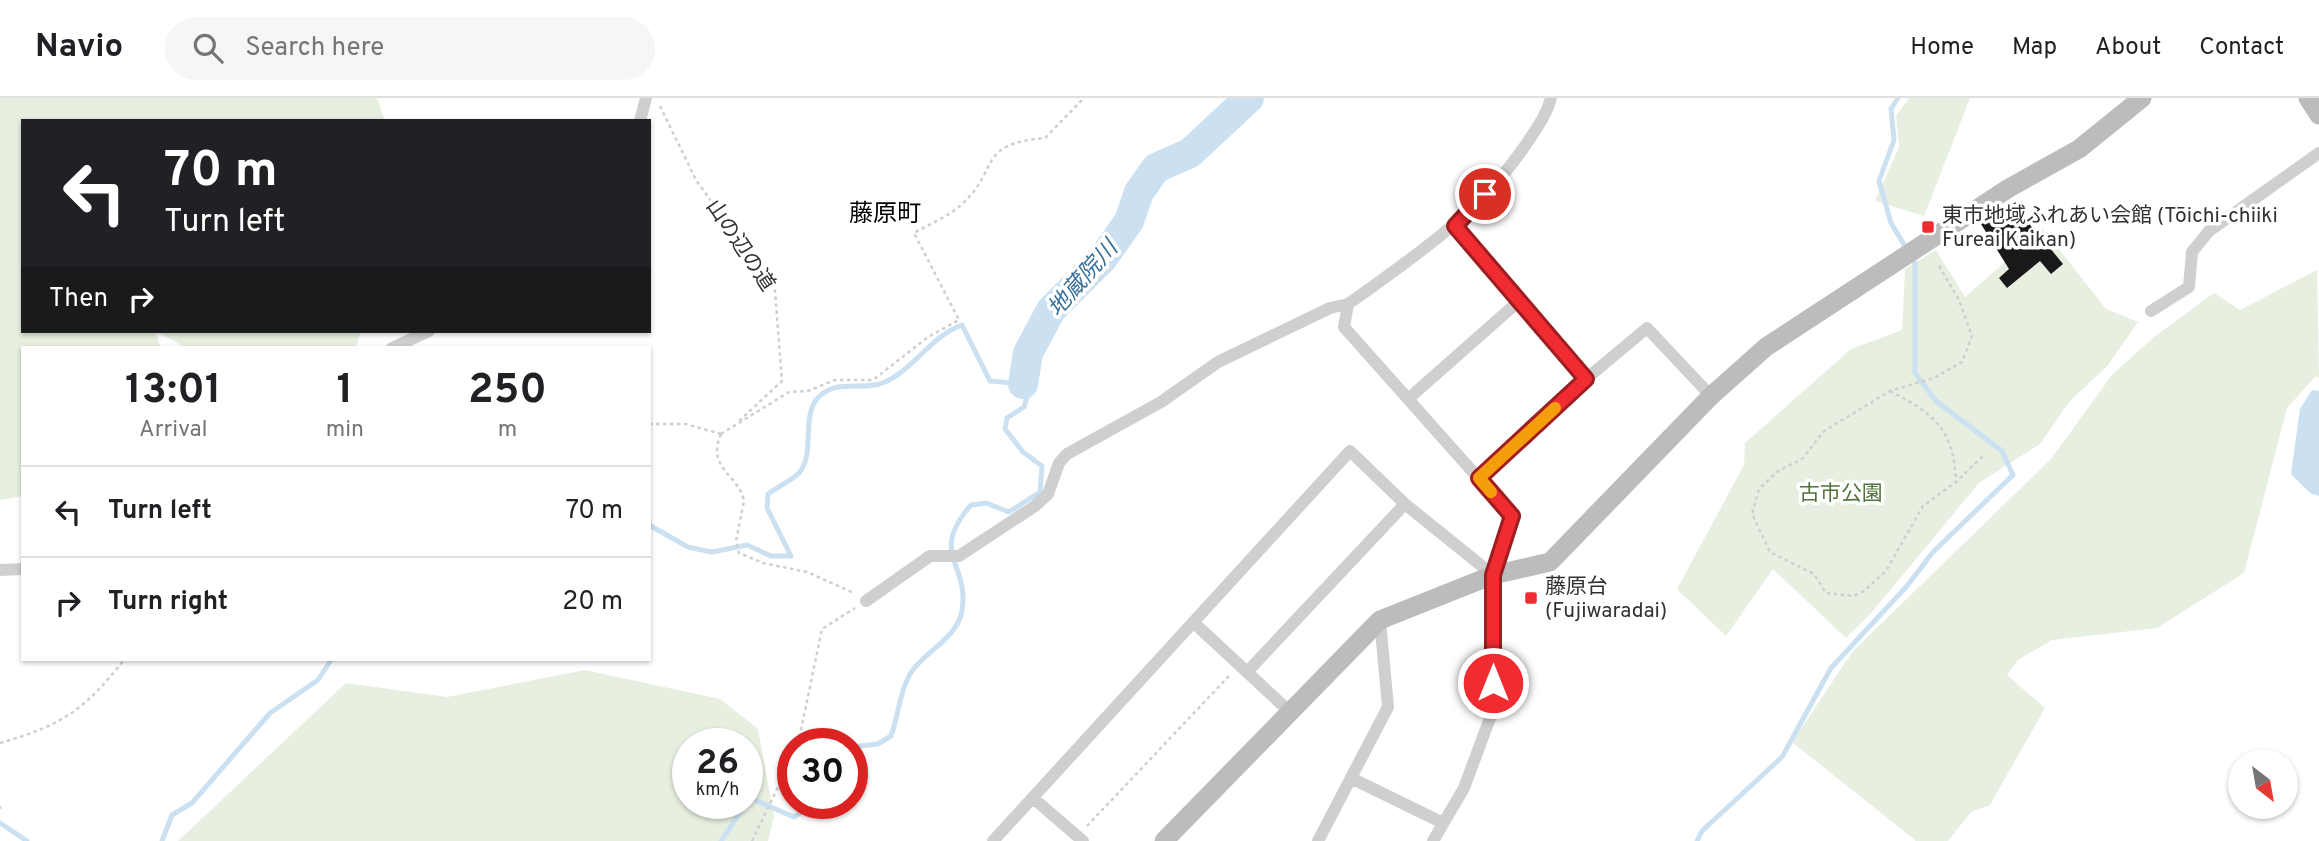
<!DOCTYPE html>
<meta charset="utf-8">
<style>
:root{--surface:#fff;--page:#f6f6f6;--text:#202124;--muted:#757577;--line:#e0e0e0}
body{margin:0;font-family:Overpass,"Noto Sans JP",sans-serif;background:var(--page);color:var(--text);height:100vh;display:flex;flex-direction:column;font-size:26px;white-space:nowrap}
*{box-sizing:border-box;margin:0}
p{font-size:23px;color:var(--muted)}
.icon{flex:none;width:38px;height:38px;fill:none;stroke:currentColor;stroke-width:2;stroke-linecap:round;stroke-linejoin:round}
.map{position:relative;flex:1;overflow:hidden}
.details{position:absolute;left:21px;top:248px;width:630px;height:315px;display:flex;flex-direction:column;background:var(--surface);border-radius:0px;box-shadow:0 2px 5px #0004}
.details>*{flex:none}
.banner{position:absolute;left:21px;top:21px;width:630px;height:214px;border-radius:0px;box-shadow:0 2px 5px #0004;background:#202124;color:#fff;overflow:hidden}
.needle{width:46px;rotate:149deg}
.buttons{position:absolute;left:2228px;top:651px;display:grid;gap:14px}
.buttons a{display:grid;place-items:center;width:70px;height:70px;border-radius:50%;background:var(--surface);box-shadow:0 2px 5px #0004;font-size:35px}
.speed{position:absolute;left:672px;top:630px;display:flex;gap:14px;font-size:35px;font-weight:700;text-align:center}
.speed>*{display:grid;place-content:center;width:91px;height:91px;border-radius:50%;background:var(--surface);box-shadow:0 2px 5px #0004;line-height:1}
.speed small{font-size:18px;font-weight:400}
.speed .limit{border:10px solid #d22;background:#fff;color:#111}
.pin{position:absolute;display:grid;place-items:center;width:60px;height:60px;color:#fff;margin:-30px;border:4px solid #fff;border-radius:50%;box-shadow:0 2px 7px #0007}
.me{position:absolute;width:77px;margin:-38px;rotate:0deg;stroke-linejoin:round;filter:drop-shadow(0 0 5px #0008)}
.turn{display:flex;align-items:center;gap:24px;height:147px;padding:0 28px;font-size:32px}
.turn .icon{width:91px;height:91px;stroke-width:2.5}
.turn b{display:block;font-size:49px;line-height:60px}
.then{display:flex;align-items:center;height:66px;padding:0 28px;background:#0003;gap:14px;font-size:26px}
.eta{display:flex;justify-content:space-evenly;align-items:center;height:119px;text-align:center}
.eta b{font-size:42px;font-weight:700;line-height:49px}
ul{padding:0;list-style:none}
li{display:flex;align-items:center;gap:21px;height:91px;padding:0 28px;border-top:2px solid var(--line)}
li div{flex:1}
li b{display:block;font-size:26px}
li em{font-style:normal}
header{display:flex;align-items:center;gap:42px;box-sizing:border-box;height:98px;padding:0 35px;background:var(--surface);border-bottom:2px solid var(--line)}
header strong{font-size:33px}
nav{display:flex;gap:38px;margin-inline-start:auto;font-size:24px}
.search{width:490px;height:63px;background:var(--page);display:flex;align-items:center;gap:18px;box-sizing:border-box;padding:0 24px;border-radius:38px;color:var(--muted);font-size:26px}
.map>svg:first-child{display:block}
.green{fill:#e7efe0;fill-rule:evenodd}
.water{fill:#cbe0f0}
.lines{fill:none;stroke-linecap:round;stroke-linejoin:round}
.stream{stroke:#cbe0f0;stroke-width:5}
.river{stroke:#cbe0f0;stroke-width:30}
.building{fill:#191919}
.path{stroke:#cfcfcf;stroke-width:2.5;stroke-dasharray:3.5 3.5;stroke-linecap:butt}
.street{stroke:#cfcfcf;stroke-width:12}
.secondary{stroke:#bcbcbc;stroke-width:19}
.route-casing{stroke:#9d1d20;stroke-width:18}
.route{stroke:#f12c31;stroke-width:12}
.slow{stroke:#f59e0b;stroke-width:12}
.poi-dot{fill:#f12c31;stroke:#fff;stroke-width:2.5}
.labels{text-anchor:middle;stroke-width:7;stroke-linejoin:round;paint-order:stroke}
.poi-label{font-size:21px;fill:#323232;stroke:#fff;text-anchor:start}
.street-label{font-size:21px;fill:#323232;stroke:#fff}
.park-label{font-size:21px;fill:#52723b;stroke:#fff}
.water-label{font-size:23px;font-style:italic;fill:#39719b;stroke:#fff}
.quarter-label{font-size:24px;fill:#000;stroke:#fff}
</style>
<header>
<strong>Navio</strong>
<div class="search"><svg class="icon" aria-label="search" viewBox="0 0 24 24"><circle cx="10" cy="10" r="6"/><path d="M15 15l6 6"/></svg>Search here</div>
<nav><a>Home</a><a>Map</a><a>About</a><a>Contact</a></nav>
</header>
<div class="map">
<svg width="2319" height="743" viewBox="0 0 2319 743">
<rect width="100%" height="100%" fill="#fff"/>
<path class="green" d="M0,0H377L385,23H23V233H155L161,250H23V398L0,402Z
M1909,0H1970L1924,118L1875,103L1899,49L1896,18Z
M2043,131L2106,211L2138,224L2108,267L2069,304L2040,346L1979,385L1872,514L1846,540L1773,471L1726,538L1677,491L1744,367L1745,345L1851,251L1902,232L1905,171L1936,152L1965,199Z
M2317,172L2319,280L2316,278L2287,310L2244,475L2157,530L2052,542L2018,562L2007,577L2045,610L1990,707L1971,714L1948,743H1916L1792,644L1853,553L2051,361L2112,277L2154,239L2214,195L2240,212Z
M156,233H361L356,250H186Z
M585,572L720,601L758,631L774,718L768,743H178L346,585L447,599ZM688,646H747V705H688Z"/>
<path class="water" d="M2312,292L2319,293V398L2310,395L2291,376L2300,311Z"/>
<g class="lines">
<path class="stream" d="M649,427L688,449L712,454L747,447L771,458H791L767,410L768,396C777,389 791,383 799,375C815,356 802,322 816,302C833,279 863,294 885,284C914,271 931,238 962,227L990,283L1023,286L1029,293L1024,309L1007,320L1005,331L1023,354L1042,368L1040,394L1009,414L986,405L971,407C928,456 970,465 962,513C957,542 919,556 908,580C899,598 898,619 891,638L878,646L852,649
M831,646H837
M747,704L750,700L794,719L802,714L805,705
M0,725L27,743
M162,743L172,717L192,705L270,615L318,582L331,562
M721,743L746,705
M1697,743L1702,733L1782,659L1831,570L1907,488L1933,454L2013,377L2002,353L1936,303L1915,275V165L1891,125L1879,83L1894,42L1891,11L1898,0"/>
<path class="river" d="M1023,286L1028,255L1051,212L1103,160L1129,123L1139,94L1156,70L1190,55L1249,0"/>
</g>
<path class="building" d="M2016,104L2042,146L2045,144L2063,166L2051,176L2040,163L2007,190L1999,180L2009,171L1981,126Z"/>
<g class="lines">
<path class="path" d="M660,8L696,82L775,193L782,283L739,323
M1939,168L1959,202L1972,238L1962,264L1934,280L1890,293L1824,333L1802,361L1778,373L1759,391L1752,416L1770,454L1814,476L1826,495L1853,498L1864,493L1886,473L1923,408L1956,384L1985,356
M1890,293C1935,316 1954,332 1956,384
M649,326H686L721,336
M721,336L789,294L808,293L835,282H873L928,239L959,222L914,135C930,126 947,119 961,107C1001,71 975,46 1045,40L1084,0
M721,336C706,371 738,375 744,403L736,443L739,455L763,465L807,474L854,495
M0,645C63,627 84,612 124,562
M798,646L822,531L855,510
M0,708V711
M1087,728L1229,578
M752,743L793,658"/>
<path class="street" d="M640,23L646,0
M1455,128L1586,281
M2151,213L2189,189L2192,154L2209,133L2319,55
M392,250L429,233
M1408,301L1519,203
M1479,380L1586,281L1647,230L1711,298
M0,472L23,471
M866,503L930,458H959L1035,408L1048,396L1059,365L1067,356L1161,304L1218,264L1330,210L1348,206
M1193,524L1290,614
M1247,574L1405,406
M1351,680L1443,725
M1033,700L1083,743
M993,743L1350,353L1405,406L1493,477
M1318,743L1388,609L1380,522
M1433,743L1464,690L1493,612V477L1512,418L1344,229L1348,206C1416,158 1483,112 1529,42C1538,28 1547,16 1551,0"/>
<path class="secondary" d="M2308,0L2319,17
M1164,743L1380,522L1493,477L1550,464L1711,298L1766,249L2009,90L2079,51L2142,0"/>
</g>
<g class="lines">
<defs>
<path id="route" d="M1485,96L1455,128L1586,281L1479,380L1512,418L1493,477V585"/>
</defs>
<use href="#route" class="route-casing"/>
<use href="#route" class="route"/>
<path class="slow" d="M1491,394L1479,380L1555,310"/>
</g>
<g class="poi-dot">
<rect x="1921" y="122" width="14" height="14" rx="3.5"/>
<rect x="1524" y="493" width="14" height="14" rx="3.5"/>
</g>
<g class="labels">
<g class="poi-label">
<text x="1942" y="124">東市地域ふれあい会館 (Tōichi-chiiki<tspan x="1942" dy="24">Fureai Kaikan)</tspan></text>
<text x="1545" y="495">藤原台<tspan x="1545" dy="24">(Fujiwaradai)</tspan></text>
</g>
<g class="street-label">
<text transform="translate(741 147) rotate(56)" y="7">山の辺の道</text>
</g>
<g class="park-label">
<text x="1841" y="402">古市公園</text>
</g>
<g class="water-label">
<text transform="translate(1082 180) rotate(-49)" y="8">地蔵院川</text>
</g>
<g class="quarter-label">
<text x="885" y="123">藤原町</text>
</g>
</g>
</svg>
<div class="buttons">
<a><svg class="needle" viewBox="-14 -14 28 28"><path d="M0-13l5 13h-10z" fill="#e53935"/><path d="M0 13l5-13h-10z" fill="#757577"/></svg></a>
</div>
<div class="speed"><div>26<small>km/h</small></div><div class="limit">30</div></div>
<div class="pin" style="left:1485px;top:96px;background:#d93025"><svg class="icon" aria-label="arrive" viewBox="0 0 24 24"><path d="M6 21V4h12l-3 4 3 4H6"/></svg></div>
<svg class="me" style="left:1493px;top:585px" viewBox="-20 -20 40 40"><circle r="17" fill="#f12c31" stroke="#fff" stroke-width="3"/><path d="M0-11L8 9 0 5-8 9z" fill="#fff"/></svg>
<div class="banner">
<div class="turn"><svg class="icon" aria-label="left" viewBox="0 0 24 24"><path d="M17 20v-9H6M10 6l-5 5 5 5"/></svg><div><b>70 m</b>Turn left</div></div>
<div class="then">Then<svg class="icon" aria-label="right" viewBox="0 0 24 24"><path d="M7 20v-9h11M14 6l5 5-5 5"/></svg></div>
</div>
<section class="details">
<div class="eta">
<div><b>13:01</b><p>Arrival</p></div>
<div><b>1</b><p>min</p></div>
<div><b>250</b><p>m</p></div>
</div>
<ul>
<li><svg class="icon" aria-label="left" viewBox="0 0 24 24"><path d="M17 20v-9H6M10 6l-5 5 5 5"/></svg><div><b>Turn left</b></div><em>70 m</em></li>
<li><svg class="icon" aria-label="right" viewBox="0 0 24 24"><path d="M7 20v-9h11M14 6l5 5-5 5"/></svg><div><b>Turn right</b></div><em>20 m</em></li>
</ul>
</section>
</div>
